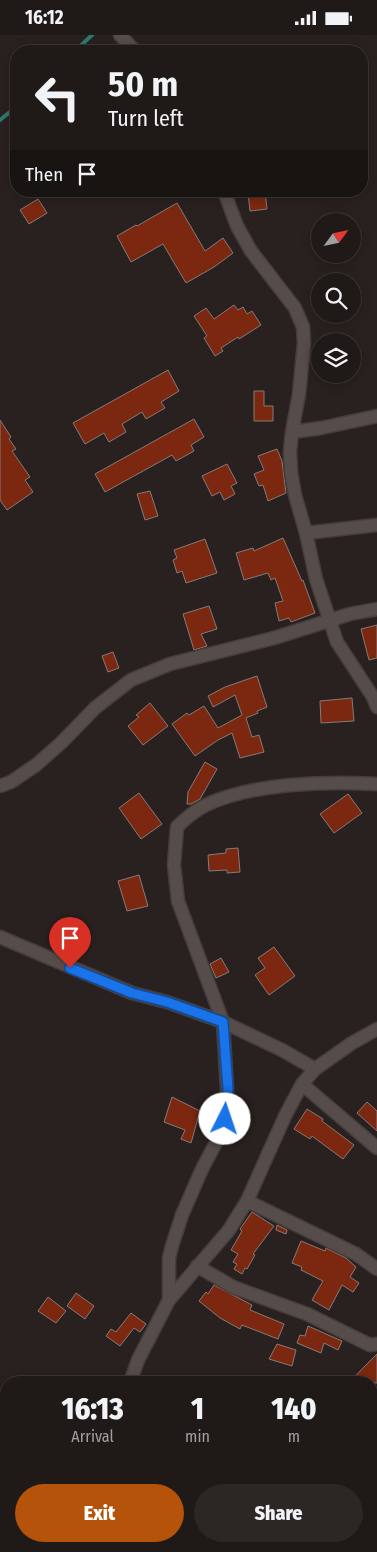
<!DOCTYPE html>
<style>
:root{--surface:#1f1917;--page:#2c2624;--text:#f1f3f6;--muted:#a1a0a1;--line:#3c3836;--accent:#b45309}
body{margin:0;font-family:"Fira Sans Condensed",sans-serif;background:var(--page);color:var(--text);height:100vh;display:flex;flex-direction:column;font-size:19px;white-space:nowrap}
*{box-sizing:border-box;margin:0}
p{font-size:16px;color:var(--muted)}
.icon{flex:none;width:28px;height:28px;fill:none;stroke:currentColor;stroke-width:2;stroke-linecap:round;stroke-linejoin:round}
.map{position:relative;flex:1;overflow:hidden}
.panel{position:absolute;left:0px;top:1341px;width:378px;height:176px;display:flex;flex-direction:column;background:var(--surface);border-radius:20px 20px 0 0;box-shadow:0 2px 12px #0003,0 0 0 1px var(--line)}
.panel>*{flex:none}
.banner{position:absolute;left:10px;top:10px;width:358px;height:152px;border-radius:20px;box-shadow:0 2px 12px #0003,0 0 0 1px var(--line);background:#1f1917;color:var(--text);overflow:hidden}
.needle{width:32px;rotate:57deg}
.tools{position:absolute;left:311px;top:178px;display:grid;gap:10px}
.tools a{display:grid;place-items:center;width:50px;height:50px;border-radius:50%;background:var(--surface);box-shadow:0 2px 12px #0003,0 0 0 1px var(--line);font-size:25px}
.pin{position:absolute;display:grid;place-items:center;width:42px;height:42px;color:#fff;margin:-51px -21px;border-radius:50% 50% 50% 0;rotate:-45deg;box-shadow:0 0 5px #0007}
.pin .icon{rotate:45deg}
.me{position:absolute;width:55px;margin:-28px;rotate:4deg;stroke-linejoin:round;filter:drop-shadow(0 0 4px #0008)}
.turn{display:flex;align-items:center;gap:18px;height:105px;padding:0 15px;font-size:22px}
.turn .icon{width:65px;height:65px;stroke-width:2.5}
.turn b{display:block;font-size:35px;line-height:42px}
.then{display:flex;align-items:center;height:48px;padding:0 15px;background:#0003;gap:10px;font-size:19px}
.eta{display:flex;justify-content:space-evenly;align-items:center;height:85px;text-align:center}
.eta b{font-size:30px;font-weight:800;line-height:35px}
.button{display:flex;gap:10px;margin-top:auto;padding:10px 15px}
.button a{flex:1;height:58px;border-radius:30px;background:var(--accent);color:#fff;font-size:20px;font-weight:800;line-height:58px;text-align:center}
.button a+a{background:var(--page);color:var(--text)}
.status{display:flex;justify-content:space-between;align-items:center;height:35px;padding:0 25px;background:var(--surface);direction:ltr}
.status svg{height:14px;fill:currentColor}
.map>svg:first-child{display:block}
.lines{fill:none;stroke-linecap:round;stroke-linejoin:round}
.stream{stroke:#30786f;stroke-width:4}
.building{fill:#7c2811;stroke:#857b78}
.street-casing{stroke:#443d3c;stroke-width:15}
.street{stroke:#564d4a;stroke-width:12}
.route-casing{stroke:#114b97;stroke-width:12}
.route{stroke:#1a73e8;stroke-width:9}
</style>
<div class="status"><b>16:12</b><svg viewBox="0 0 49 12"><path d="M0 12V9h3v3zM5 12V6h3v6zM10 12V3h3v9zM15 12V0h3v12zM26 1h20v11H26zM47 4h2v5h-2z"/></svg></div>
<div class="map">
<svg width="377" height="1517" viewBox="0 0 377 1517">
<rect width="100%" height="100%" fill="#29211f"/>
<g class="lines">
<path class="stream" d="M75,16L92,0
M0,85L16,72"/>
</g>
<path class="building" d="M265,156L267,174L250,176L248,158Z
M38,164L47,178L29,189L20,175Z
M177,168L205,216L223,203L233,218L214,232L186,248L163,209L131,227L117,201L136,190L137,191Z
M234,270L238,275L243,272L247,279L252,276L261,290L239,304L238,302L221,313L223,316L215,321L204,303L207,301L194,281L206,273L214,284Z
M168,335L179,356L161,367L165,373L146,384L142,377L122,389L126,397L109,407L104,398L85,409L73,388Z
M254,356H264V371H273V386H254Z
M194,384L204,402L191,410L194,416L176,426L172,420L105,457L95,439Z
M0,385L11,402L9,404L16,414L12,416L30,442L25,445L33,457L7,475L0,465Z
M277,414L282,426L286,458L268,466L263,450L259,451L254,439L264,435L258,421Z
M227,429L237,448L231,451L235,459L224,465L220,457L212,461L202,441Z
M150,456L158,481L145,485L137,459Z
M283,503L302,546L303,545L315,578L291,587L289,583L279,586L275,568L283,566L275,543L271,545L268,538L244,545L236,518L253,513L254,516Z
M205,504L217,538L186,548L182,536L177,538L173,525L177,523L174,515Z
M209,571L217,594L201,599L207,611L194,615L183,579Z
M377,590V623L369,625L361,594Z
M113,617L119,633L108,637L102,621Z
M257,641L267,672L257,676L258,678L246,683L252,702L259,700L264,717L240,723L232,698L218,705L195,721L172,689L187,678L189,680L204,671L218,693L242,680L235,660L213,672L208,661L225,652Z
M352,663L354,686L321,688L320,666Z
M150,668L168,691L143,710L128,691L139,682L136,680Z
M205,727L217,734L200,764L191,769H187L188,757Z
M139,758L162,789L141,804L119,773Z
M348,759L362,778L334,798L320,779Z
M238,813L240,837L227,838V835L209,836L208,820L226,818V814Z
M139,840L148,871L127,876L118,846Z
M274,912L295,941L269,960L255,940L265,933L258,923Z
M221,923L229,937L216,943L210,929Z
M172,1062L200,1076L191,1108L181,1104L185,1095L164,1087Z
M367,1067L377,1076V1096L357,1078Z
M307,1074L323,1084L322,1086L354,1110L343,1124L312,1101L310,1104L294,1094Z
M252,1177L274,1191L253,1219L255,1220L247,1234L245,1233L242,1239L234,1234L237,1229L233,1227L238,1219L231,1215L242,1196L240,1194Z
M277,1190L287,1195L286,1199L276,1195Z
M301,1206L325,1216L326,1213L346,1223L356,1232L350,1242L359,1248L353,1257L342,1250L329,1275L312,1265L323,1246L301,1235L302,1232L292,1228Z
M214,1250L252,1270L250,1275L284,1289L278,1304L242,1290L240,1294L220,1283L199,1266L206,1257L208,1259Z
M76,1258L94,1271L85,1284L67,1271Z
M48,1262L66,1276L56,1288L38,1276Z
M131,1278L146,1289L140,1297L134,1293L120,1311L106,1301L111,1294L116,1297Z
M308,1291L342,1306L338,1315L324,1308L321,1318L297,1308L300,1300L305,1301Z
M277,1309L296,1315L292,1331L269,1324Z
M377,1319V1348H349L362,1334Z"/>
<g class="lines">
<defs>
<path id="street" d="M120,0L135,16
M224,156L237,191L251,216L295,273L303,292L304,308L299,359L292,397L290,417L291,437L295,460L306,498L316,544L337,607L373,662L377,672
M292,397L321,393L377,381
M306,498L377,490
M0,751L11,747L36,730L62,707L95,673L131,645L170,629L274,603L350,579L377,574
M0,902L132,958L167,967L223,987L282,1015L315,1034
M302,1049L377,1113
M247,1166L356,1219L377,1234
M197,1231L233,1252L307,1279L370,1310L377,1309
M169,1265V1223L172,1211L182,1180L202,1134L218,1104L225,1084L227,1054L223,987L178,866L174,830L177,792C185,784 193,777 204,771C250,748 326,746 377,749
M130,1348L138,1325L169,1265L229,1195L247,1166L285,1081L302,1049L315,1034L352,1008L377,994
M371,1469L377,1466
M125,1511V1517
M271,1517L285,1511"/>
</defs>
<use href="#street" class="street-casing"/>
<use href="#street" class="street"/>
</g>
<g class="lines">
<defs>
<path id="route" d="M70,933L132,958L167,967L223,987L228,1054L225,1084"/>
</defs>
<use href="#route" class="route-casing"/>
<use href="#route" class="route"/>
</g>
</svg>
<div class="tools">
<a><svg class="needle" viewBox="-14 -14 28 28"><path d="M0-13l5 13h-10z" fill="#e53935"/><path d="M0 13l5-13h-10z" fill="#a1a0a1"/></svg></a>
<a><svg class="icon" aria-label="search" viewBox="0 0 24 24"><circle cx="10" cy="10" r="6"/><path d="M15 15l6 6"/></svg></a>
<a><svg class="icon" aria-label="layers" viewBox="0 0 24 24"><path d="M12 4l9 5-9 5-9-5zM3 14l9 5 9-5"/></svg></a>
</div>
<div class="pin" style="left:70px;top:933px;background:#d93025"><svg class="icon" aria-label="arrive" viewBox="0 0 24 24"><path d="M6 21V4h12l-3 4 3 4H6"/></svg></div>
<svg class="me" style="left:225px;top:1084px" viewBox="-20 -20 40 40"><circle r="19" fill="#fff"/><path d="M0-13L10 11 0 6-10 11z" fill="#1a73e8"/></svg>
<div class="banner">
<div class="turn"><svg class="icon" aria-label="left" viewBox="0 0 24 24"><path d="M17 20v-9H6M10 6l-5 5 5 5"/></svg><div><b>50 m</b>Turn left</div></div>
<div class="then">Then<svg class="icon" aria-label="arrive" viewBox="0 0 24 24"><path d="M6 21V4h12l-3 4 3 4H6"/></svg></div>
</div>
<section class="panel">
<div class="eta">
<div><b>16:13</b><p>Arrival</p></div>
<div><b>1</b><p>min</p></div>
<div><b>140</b><p>m</p></div>
</div>
<div class="button"><a>Exit</a><a>Share</a></div>
</section>
</div>
